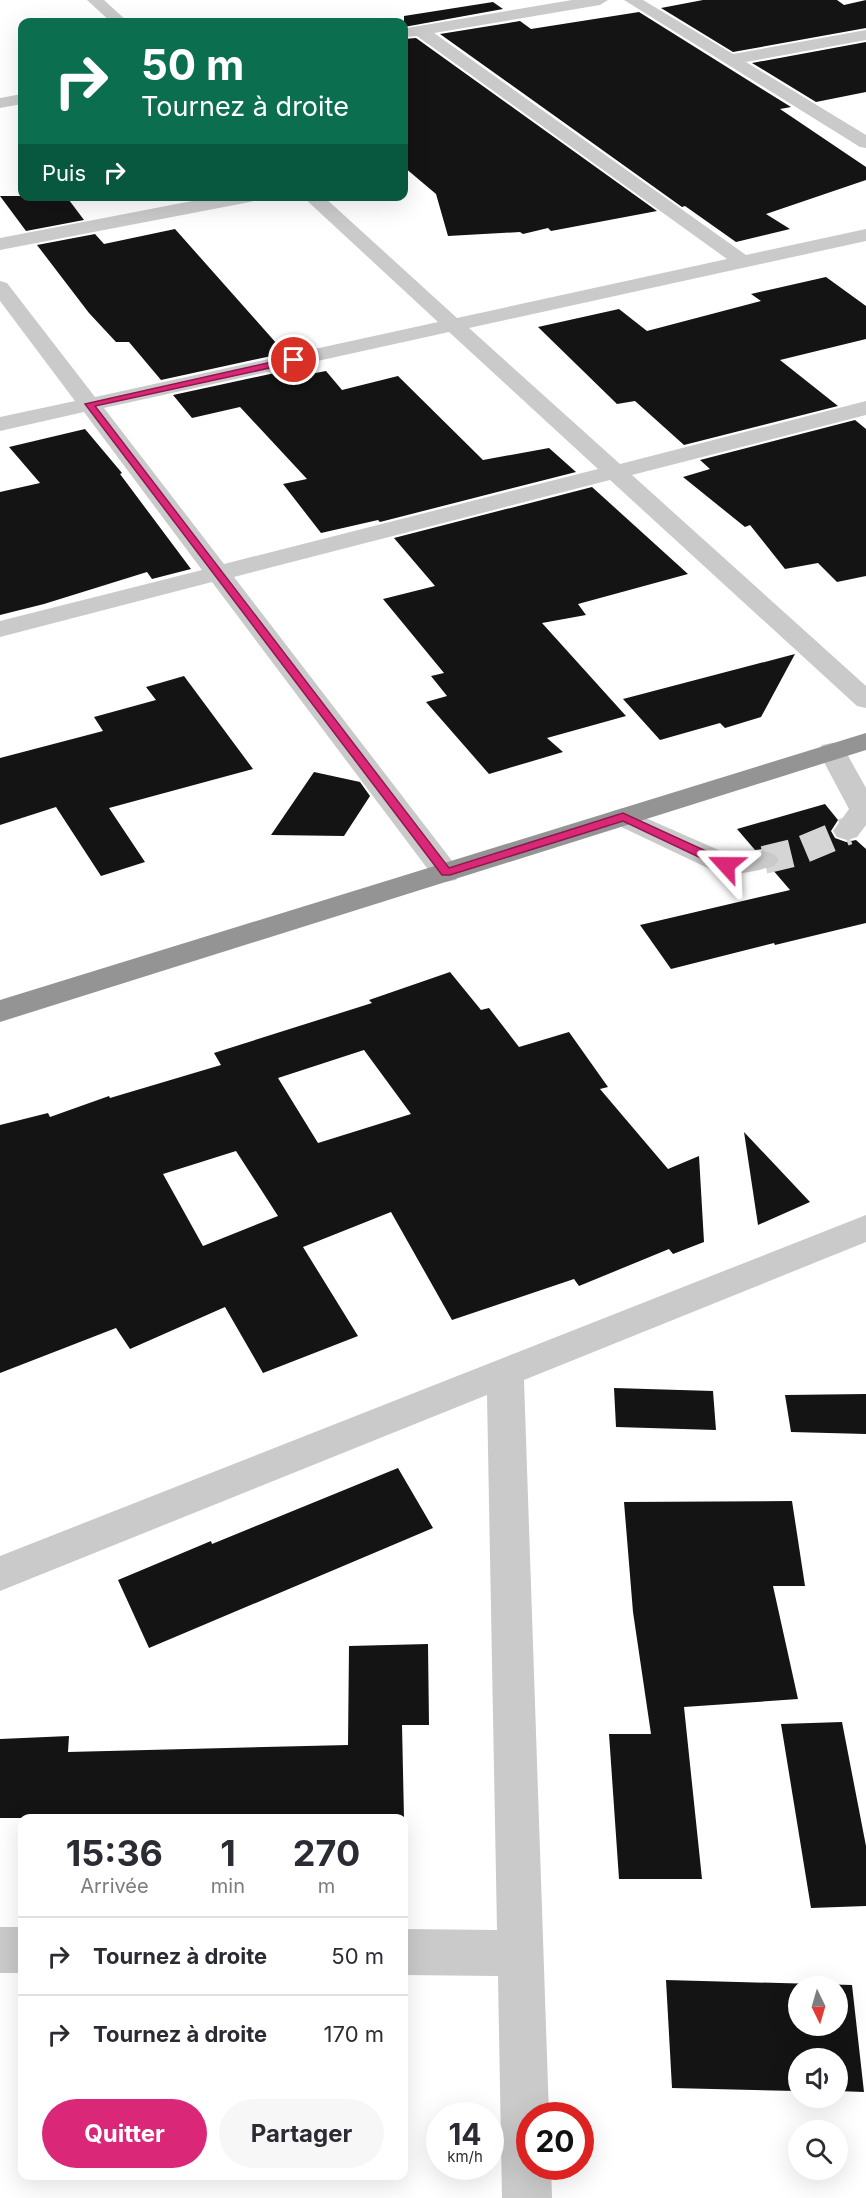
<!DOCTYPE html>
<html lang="fr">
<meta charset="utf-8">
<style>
:root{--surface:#fff;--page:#f7f7f7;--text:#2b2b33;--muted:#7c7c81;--line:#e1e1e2;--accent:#db2777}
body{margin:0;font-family:Inter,sans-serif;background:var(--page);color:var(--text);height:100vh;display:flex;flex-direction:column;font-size:22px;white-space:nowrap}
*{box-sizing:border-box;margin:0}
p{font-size:20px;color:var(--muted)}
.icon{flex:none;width:33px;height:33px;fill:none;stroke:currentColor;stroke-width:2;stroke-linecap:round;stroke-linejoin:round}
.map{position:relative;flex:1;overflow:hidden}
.side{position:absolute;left:18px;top:1814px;width:390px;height:366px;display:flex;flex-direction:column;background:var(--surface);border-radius:12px;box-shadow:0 6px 24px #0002}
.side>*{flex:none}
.hud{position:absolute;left:18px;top:18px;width:390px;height:183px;border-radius:12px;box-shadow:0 6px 24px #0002;background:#0b6e4f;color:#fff;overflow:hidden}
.needle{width:39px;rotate:175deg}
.fabs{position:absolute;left:788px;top:1976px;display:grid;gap:12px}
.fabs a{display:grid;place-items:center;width:60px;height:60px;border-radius:50%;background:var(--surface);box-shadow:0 6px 24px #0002;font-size:30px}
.speed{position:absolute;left:426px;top:2102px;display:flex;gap:12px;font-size:30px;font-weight:700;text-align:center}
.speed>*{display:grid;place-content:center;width:78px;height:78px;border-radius:50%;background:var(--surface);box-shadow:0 6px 24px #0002;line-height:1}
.speed small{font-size:15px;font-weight:400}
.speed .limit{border:9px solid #d22;background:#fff;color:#111}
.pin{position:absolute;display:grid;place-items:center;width:51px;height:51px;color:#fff;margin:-26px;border:3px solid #fff;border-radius:50%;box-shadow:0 2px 6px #0007}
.me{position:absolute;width:66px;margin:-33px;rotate:294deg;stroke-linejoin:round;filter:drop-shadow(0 0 4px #0008)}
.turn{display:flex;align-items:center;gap:21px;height:126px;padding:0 24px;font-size:27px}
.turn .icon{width:78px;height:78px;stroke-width:2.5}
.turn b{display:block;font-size:42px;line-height:51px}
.then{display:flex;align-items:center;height:57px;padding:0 24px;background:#0003;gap:12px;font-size:22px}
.eta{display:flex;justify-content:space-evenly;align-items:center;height:102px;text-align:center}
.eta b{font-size:36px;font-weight:700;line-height:42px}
.action{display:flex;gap:12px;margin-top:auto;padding:12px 24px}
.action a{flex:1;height:69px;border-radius:36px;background:var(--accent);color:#fff;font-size:24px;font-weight:700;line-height:69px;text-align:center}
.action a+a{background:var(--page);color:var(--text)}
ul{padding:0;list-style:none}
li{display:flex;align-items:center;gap:18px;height:78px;padding:0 24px;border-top:2px solid var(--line)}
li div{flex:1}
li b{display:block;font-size:22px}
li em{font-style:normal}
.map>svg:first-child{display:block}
.building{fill:#141414;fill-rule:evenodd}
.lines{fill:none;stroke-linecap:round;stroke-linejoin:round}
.minor-tunnel{stroke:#d5d5d5;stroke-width:28;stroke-dasharray:28 14;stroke-linecap:butt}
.minor{fill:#cacaca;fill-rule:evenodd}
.highway{fill:#949494;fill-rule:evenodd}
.route{fill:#db2777;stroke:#8e194d;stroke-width:1.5}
</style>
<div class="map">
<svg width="866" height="2198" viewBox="0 0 866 2198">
<rect width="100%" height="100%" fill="#fff"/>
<path class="building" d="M703,0H837L844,5L866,0V28L733,52L661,8Z
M493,2L503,9L404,27V16Z
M639,12L791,107L780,109L866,167V180L766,214L790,229L736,242L685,206L682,207L440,34L520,21L531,29Z
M416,38L657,211L551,231L548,228L523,234L520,232L448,236L436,194L404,167V39Z
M866,42V92L816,102L752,63Z
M0,196H66L84,220L26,231Z
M175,229L285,353L161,380L129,342H116L89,313L37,245L95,234L104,244Z
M826,277L866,306V339L780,360L838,406L684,445L635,401L617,404L538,327L619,309L647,331L761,301L751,294Z
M298,368L305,375L326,371L342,390L398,376L483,460L549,448L576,472L380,522L378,520L321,533L283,484L307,479L240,407L192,418L173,395Z
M855,420L866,429V576L837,582L818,563L785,569L750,525L745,527L683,477L710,469L700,460Z
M85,429L122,473L120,474L191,569L152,579L147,572L44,604L0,615V492L40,483L9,447Z
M592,487L688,574L578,604L586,615L542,623L626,716L547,738L563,752L489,774L426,702L447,696L431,676L444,673L383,599L435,586L394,538Z
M795,654L761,717L725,728L720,723L660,740L623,699Z
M184,676L253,769L109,808L145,862L101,876L56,807L0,825V758L103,731L94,717L156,700L146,687Z
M314,772L360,782L370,796L344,836L271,835Z
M825,804L838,820L831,831L835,838L846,842L856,840L866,849V923L775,945L774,943L671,969L640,925L790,890L772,869L781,860L776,853L765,849L755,850L737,829Z
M450,972L481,1010L489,1008L519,1047L569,1032L608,1087L600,1089L668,1169L699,1156L704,1242L673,1254L669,1249L579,1286L574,1279L452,1320L391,1212L303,1247L358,1336L263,1373L225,1307L130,1349L116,1328L0,1373V1125L48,1113L50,1117L109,1096L110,1098L221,1065L214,1053L372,1003L369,1000ZM364,1050L411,1114L318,1143L278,1078ZM236,1151L278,1216L203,1246L163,1174Z
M744,1132L810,1202L758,1225Z
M614,1388L713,1391L716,1430L616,1427Z
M866,1394V1434L791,1432L785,1395Z
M398,1468L433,1528L149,1648L118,1580L211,1541L212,1544Z
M792,1501L805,1586H773L798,1699L684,1707L702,1879H619L609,1734H651L633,1612L624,1502Z
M428,1644L429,1725H402L404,1818H0V1739L69,1736L68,1752L348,1745L349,1646Z
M842,1722L866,1846V1906L811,1908L781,1724Z
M666,1980L852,1985L864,2092L837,2091V2058H798V2091L672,2088ZM798,1986H837V2025H798Z"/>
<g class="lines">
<path class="minor-tunnel" d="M764,860L797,852L847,831"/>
<path class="minor" d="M87,0H104L128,22H111Z
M572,0H608L600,5L434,33L746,255L866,229V241L469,328L620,464L866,401V415L632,475L866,686V708L857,706L610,480L234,577L456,866L461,873L456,880L446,882L436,880L212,582L0,637V621L202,570L84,412L0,431V417L75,401L0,301V281L7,283L95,397L438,322L302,196H323L457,318L727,259L417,36L404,37V29L407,28ZM449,332L598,469L224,564L104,408Z
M624,0H643L733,54L866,30V40L746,62L866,135V148L860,147Z
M22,94V104L0,108V98Z
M218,196H259L257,200L250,202L0,250V238Z
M832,743L842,745L866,788V825L857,837L847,840L837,837L833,831L849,809L818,751L822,745Z
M623,808L730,855L764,851L774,854L779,860L774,866C756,871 734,876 716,872L613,823L609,817L613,811Z
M866,1215V1242L524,1380L549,2115H530V2166H551L552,2198H502L498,1976L404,1975V1929L497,1930L487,1395L0,1591V1556Z
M0,1927H22V1973H0Z"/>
<path class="highway" d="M866,733V750L0,1022V1000Z"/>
</g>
<path class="route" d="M294,357L298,360L297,362L95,406L449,868L623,813L730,862V868H722L623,821L450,875H442L85,404Z"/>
</svg>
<div class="fabs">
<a><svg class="needle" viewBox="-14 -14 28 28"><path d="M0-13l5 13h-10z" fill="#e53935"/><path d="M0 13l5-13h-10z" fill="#7c7c81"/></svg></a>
<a><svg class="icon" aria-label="sound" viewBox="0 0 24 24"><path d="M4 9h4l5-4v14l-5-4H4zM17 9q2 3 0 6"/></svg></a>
<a><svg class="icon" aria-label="search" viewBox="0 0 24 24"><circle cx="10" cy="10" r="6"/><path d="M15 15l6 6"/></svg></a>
</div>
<div class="speed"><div>14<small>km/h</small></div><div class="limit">20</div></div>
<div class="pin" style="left:294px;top:360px;background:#d93025"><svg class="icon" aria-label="arrive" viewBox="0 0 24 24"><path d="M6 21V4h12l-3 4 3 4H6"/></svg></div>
<svg class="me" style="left:726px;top:865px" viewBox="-20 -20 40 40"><path d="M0-17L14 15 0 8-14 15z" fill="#db2777" stroke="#fff" stroke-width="4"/></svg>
<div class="hud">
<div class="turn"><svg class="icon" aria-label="right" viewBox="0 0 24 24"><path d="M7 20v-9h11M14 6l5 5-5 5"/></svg><div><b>50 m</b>Tournez à droite</div></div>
<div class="then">Puis<svg class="icon" aria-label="right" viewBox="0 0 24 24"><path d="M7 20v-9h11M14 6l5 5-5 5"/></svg></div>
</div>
<section class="side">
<div class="eta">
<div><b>15:36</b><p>Arrivée</p></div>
<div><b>1</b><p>min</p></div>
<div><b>270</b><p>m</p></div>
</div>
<ul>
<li><svg class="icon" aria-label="right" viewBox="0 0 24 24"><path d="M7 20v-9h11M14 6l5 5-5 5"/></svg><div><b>Tournez à droite</b></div><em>50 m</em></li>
<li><svg class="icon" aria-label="right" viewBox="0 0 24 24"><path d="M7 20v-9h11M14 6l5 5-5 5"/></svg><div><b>Tournez à droite</b></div><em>170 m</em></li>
</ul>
<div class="action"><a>Quitter</a><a>Partager</a></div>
</section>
</div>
